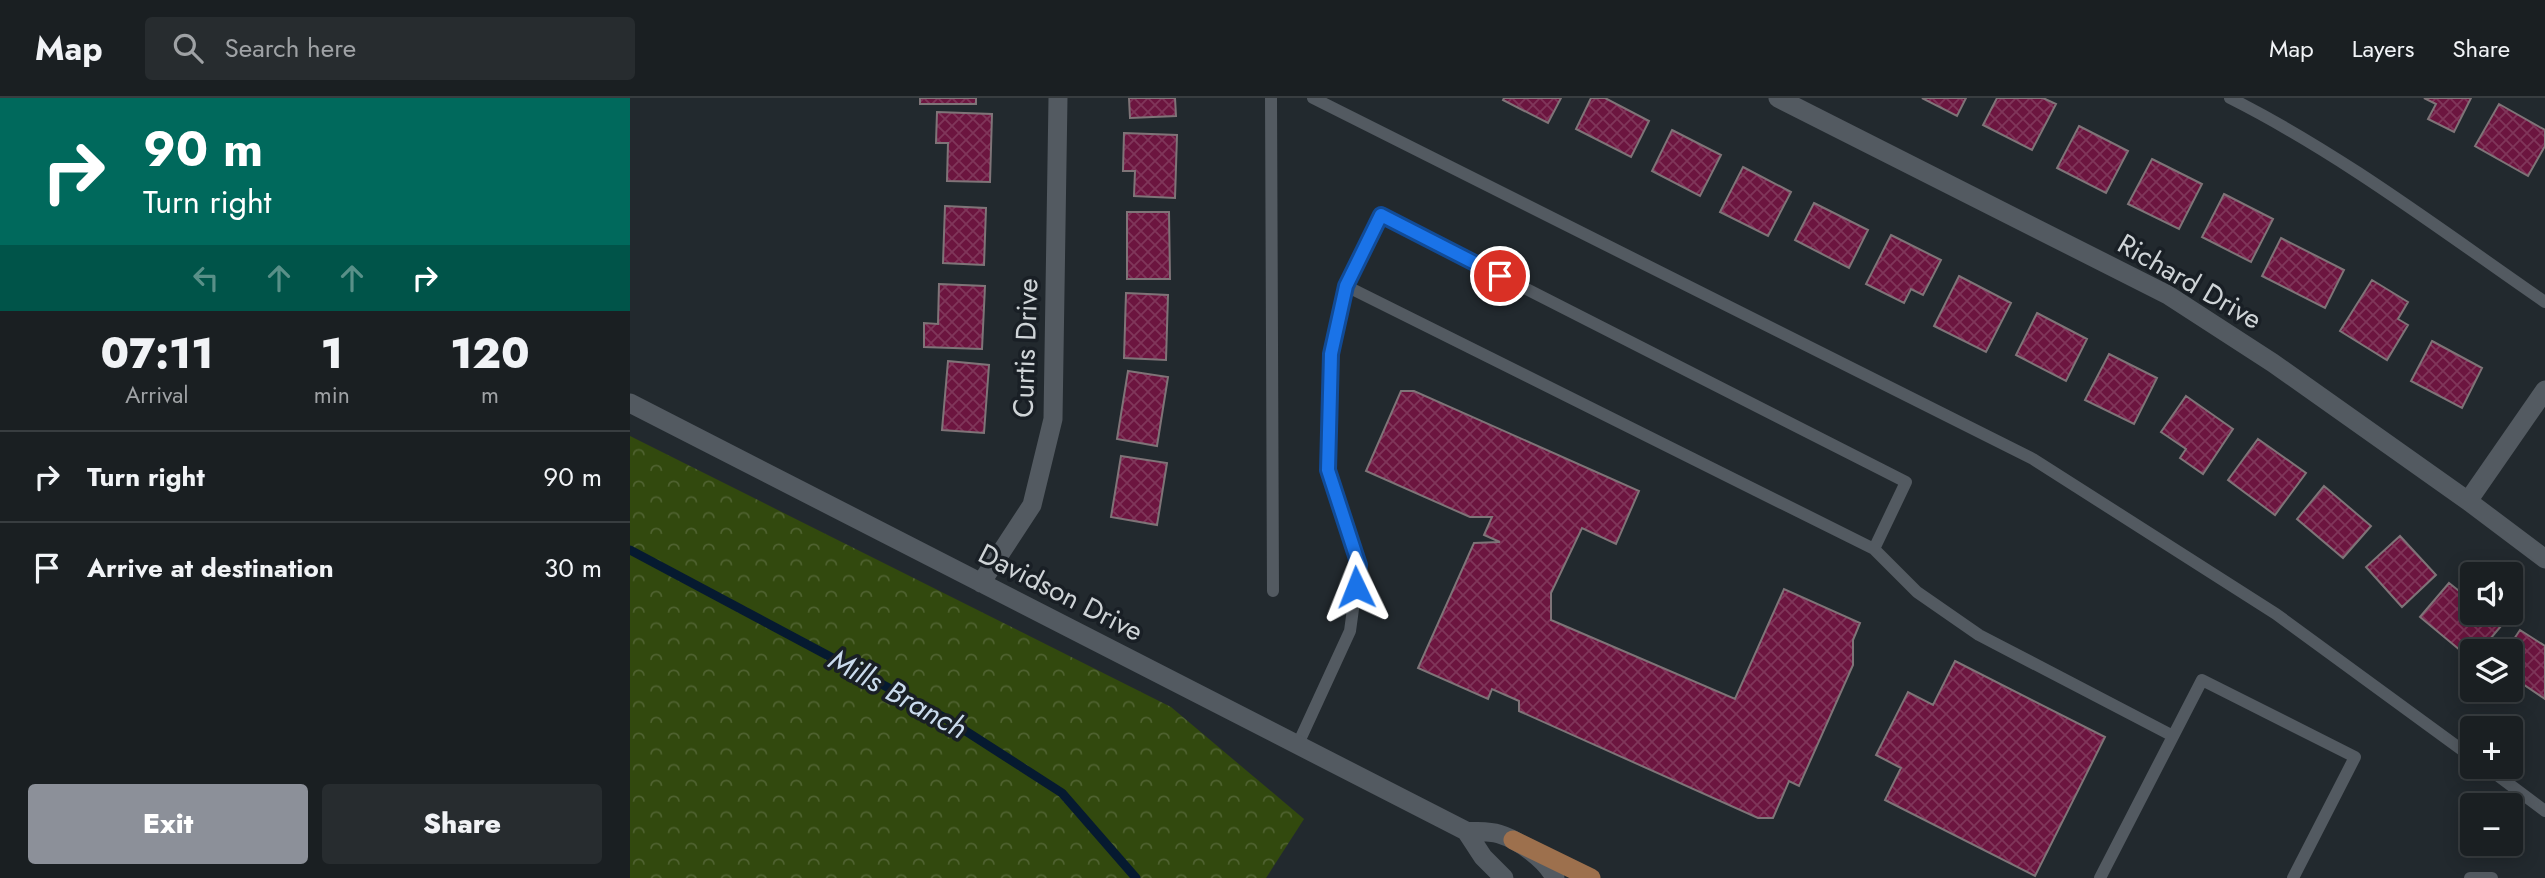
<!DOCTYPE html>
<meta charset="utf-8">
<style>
:root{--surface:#1a1f22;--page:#272c2f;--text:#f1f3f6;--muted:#9fa2a5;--line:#383d40;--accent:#8c9099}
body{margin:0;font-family:Jost,sans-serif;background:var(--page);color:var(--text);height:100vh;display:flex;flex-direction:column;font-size:26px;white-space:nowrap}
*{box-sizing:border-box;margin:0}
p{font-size:23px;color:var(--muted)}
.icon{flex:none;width:38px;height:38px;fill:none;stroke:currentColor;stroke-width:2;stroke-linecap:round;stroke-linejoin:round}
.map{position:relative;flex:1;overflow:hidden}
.sheet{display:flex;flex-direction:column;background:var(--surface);width:630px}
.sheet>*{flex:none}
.banner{background:#00695c;color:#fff;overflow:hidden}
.fabs{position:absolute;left:1830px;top:464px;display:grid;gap:14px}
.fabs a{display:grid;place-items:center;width:63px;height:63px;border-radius:7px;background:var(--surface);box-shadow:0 4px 18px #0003,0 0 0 2px var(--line);font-size:35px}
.pin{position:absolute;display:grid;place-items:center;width:60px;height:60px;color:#fff;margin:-30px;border:4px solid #fff;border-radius:50%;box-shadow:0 2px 7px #0007}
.me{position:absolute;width:77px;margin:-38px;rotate:358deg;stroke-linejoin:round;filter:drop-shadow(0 0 5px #0008)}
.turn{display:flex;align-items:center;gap:24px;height:147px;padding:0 28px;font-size:32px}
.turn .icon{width:91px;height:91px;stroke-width:2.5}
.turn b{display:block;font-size:49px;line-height:60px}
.lanes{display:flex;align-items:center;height:66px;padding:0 28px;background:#0003;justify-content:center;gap:35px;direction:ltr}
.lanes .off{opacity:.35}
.eta{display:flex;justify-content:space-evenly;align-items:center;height:119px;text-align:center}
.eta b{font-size:42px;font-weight:800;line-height:49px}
.primary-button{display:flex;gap:14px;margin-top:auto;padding:14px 28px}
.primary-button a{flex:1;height:80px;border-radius:7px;background:var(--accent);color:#fff;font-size:28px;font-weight:800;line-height:80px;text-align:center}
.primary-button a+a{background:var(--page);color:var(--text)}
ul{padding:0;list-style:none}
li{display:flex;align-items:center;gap:21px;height:91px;padding:0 28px;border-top:2px solid var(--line)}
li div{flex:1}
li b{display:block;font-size:26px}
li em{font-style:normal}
header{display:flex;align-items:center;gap:42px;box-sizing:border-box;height:98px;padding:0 35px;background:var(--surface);border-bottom:2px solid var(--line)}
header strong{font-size:33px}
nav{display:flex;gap:38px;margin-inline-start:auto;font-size:24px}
.search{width:490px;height:63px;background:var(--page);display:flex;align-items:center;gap:18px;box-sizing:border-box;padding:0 24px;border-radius:7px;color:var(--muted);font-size:26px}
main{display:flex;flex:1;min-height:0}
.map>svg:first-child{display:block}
.forest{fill:url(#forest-crowns)}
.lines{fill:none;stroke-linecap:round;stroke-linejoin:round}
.stream{stroke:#061a30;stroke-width:9}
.building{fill:url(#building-cross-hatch);stroke:#7f7478;stroke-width:2}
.service{stroke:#535a61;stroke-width:12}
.minor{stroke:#535a61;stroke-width:19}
.primary{stroke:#9d704d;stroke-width:19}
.route-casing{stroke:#114b97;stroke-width:18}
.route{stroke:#1a73e8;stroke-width:12}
.labels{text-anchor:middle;stroke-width:7;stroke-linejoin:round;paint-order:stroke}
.street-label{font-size:28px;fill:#cfd4d7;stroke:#191f25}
.water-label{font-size:30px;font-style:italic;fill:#cadbed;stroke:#191f25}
</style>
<header>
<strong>Map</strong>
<div class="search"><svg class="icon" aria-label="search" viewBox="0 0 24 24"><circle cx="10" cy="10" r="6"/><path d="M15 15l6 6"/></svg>Search here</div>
<nav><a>Map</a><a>Layers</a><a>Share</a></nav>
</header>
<main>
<section class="sheet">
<div class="banner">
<div class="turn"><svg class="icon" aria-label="right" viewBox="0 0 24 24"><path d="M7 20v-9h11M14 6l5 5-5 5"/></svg><div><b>90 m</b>Turn right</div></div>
<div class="lanes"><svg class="icon off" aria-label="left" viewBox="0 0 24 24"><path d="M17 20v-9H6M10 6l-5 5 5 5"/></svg><svg class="icon off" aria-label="ahead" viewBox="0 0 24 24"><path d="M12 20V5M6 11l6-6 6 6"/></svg><svg class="icon off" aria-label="ahead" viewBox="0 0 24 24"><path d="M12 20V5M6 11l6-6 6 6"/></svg><svg class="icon" aria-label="right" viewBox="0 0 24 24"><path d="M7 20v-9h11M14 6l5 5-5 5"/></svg></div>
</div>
<div class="eta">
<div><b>07:11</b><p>Arrival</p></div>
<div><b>1</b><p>min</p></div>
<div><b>120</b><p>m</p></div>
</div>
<ul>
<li><svg class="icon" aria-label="right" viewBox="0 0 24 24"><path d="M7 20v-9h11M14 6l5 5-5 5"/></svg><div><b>Turn right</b></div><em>90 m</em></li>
<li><svg class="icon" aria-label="arrive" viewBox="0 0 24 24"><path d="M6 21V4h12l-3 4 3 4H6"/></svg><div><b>Arrive at destination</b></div><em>30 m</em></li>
</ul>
<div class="primary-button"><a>Exit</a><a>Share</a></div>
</section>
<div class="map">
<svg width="1915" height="780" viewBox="0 0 1915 780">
<defs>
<pattern id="forest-crowns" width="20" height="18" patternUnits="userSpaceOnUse" patternTransform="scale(1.75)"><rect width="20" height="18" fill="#32490e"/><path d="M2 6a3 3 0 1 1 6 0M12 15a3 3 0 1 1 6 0" fill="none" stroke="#4f6230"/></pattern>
<pattern id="building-cross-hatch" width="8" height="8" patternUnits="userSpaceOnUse" patternTransform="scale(1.75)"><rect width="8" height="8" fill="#6c153f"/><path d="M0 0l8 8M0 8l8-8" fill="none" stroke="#80365a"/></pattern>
</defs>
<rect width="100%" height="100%" fill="#22292e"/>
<path class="forest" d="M0,338L541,609L674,721L636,780H0Z"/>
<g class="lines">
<path class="stream" d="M0,452L317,621L432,695L506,780"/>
</g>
<path class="building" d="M290,0H346V6H290Z
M499,0H545L546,18L500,20Z
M874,0H931L918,25L873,2Z
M961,0H975L1019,23L1001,59L946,31Z
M1292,0H1336L1327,18Z
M1367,0H1413L1426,6L1402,52L1353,27Z
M1794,0H1841L1824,34L1798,21L1806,6Z
M1869,6L1915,32V48L1898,78L1845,48Z
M307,14L362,16L360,84L317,83L318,45H306Z
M1449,28L1498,53L1476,95L1427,70Z
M1042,32L1091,57L1070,98L1022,73Z
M494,35L547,37L545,100L504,98L505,73H493Z
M1522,61L1572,86L1549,131L1498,106Z
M1113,69L1161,94L1138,138L1090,114Z
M1594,96L1643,121L1621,164L1572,139Z
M1184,105L1238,132L1219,170L1165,142Z
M315,108L356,110L354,167L313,165Z
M497,114H539L540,181H497Z
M1261,137L1311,162L1293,197L1281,191L1274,205L1236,186Z
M1651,140L1714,172L1695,210L1632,178Z
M1329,178L1381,205L1356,254L1304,228Z
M1742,182L1778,204L1768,221L1778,227L1757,262L1710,233Z
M309,186L355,188L352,251L294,249V225L308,226Z
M496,195L538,197L536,262L494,260Z
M1407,215L1457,241L1436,283L1386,257Z
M1802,243L1852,270L1832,310L1781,283Z
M1479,256L1527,280L1504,326L1455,302Z
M318,263L359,267L354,335L312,332Z
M498,273L538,279L527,348L487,341Z
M771,293H784L1009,393L986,446L952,430L921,495V522L1105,601L1154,491L1230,525L1223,542V567L1169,688L1159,683L1143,720H1128L889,613V603L862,591L858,601L788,570L844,445L870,444L854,437L862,419H840L736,373Z
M1556,298L1603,331L1573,376L1550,360L1556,351L1531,334Z
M1628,341L1676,375L1645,417L1598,382Z
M491,358L537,365L527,427L481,419Z
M1694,388L1741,428L1713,460L1667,421Z
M1770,438L1806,477L1772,509L1736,469Z
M1819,485L1843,504V514H1855L1871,528L1850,553H1843L1842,562L1790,519Z
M1890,532L1915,548V601L1881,578V553H1876Z
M1325,563L1475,639L1405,778L1255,702L1271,670L1246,657L1278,594L1303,607Z"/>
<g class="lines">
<path class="service" d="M641,0L643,493
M683,0L1403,361L1646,516L1843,660
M1600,0C1713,57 1812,133 1915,204
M716,188L1244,451
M668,646L720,533L729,467L697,371L701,256L716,188L751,117L1276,384L1244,451L1287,494L1349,537L1543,638
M1855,668L1915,713
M1470,780L1572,582L1725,659L1663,780
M1840,780H1862"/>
<path class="minor" d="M1148,0L1538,197L1643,265L1838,403L1915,461
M0,305L836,733C847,734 859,733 869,736C889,742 916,762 925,780
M1838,403L1915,292
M351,485L402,407L423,321L428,0
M836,733L853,759L874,780"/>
<path class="primary" d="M883,742L961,780"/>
</g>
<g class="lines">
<defs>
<path id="route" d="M726,489L729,467L698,372L701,256L716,188L751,117L870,178"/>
</defs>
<use href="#route" class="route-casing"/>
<use href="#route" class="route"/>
</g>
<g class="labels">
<g class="street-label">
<text transform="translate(1560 183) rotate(30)" y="10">Richard Drive</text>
<text transform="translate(395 250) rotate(-88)" y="10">Curtis Drive</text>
<text transform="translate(431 494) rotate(27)" y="10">Davidson Drive</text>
</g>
<g class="water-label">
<text transform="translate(268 596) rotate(29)" y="10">Mills Branch</text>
</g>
</g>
</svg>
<div class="fabs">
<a><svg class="icon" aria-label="sound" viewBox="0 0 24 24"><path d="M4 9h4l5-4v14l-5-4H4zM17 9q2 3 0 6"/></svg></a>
<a><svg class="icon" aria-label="layers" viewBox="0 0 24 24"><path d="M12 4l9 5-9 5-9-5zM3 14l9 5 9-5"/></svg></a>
<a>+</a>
<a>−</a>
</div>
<div class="pin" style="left:870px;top:178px;background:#d93025"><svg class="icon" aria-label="arrive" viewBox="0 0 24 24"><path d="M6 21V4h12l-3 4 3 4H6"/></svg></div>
<svg class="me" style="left:726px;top:489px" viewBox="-20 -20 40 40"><path d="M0-17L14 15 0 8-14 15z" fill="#1a73e8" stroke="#fff" stroke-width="4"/></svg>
</div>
</main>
